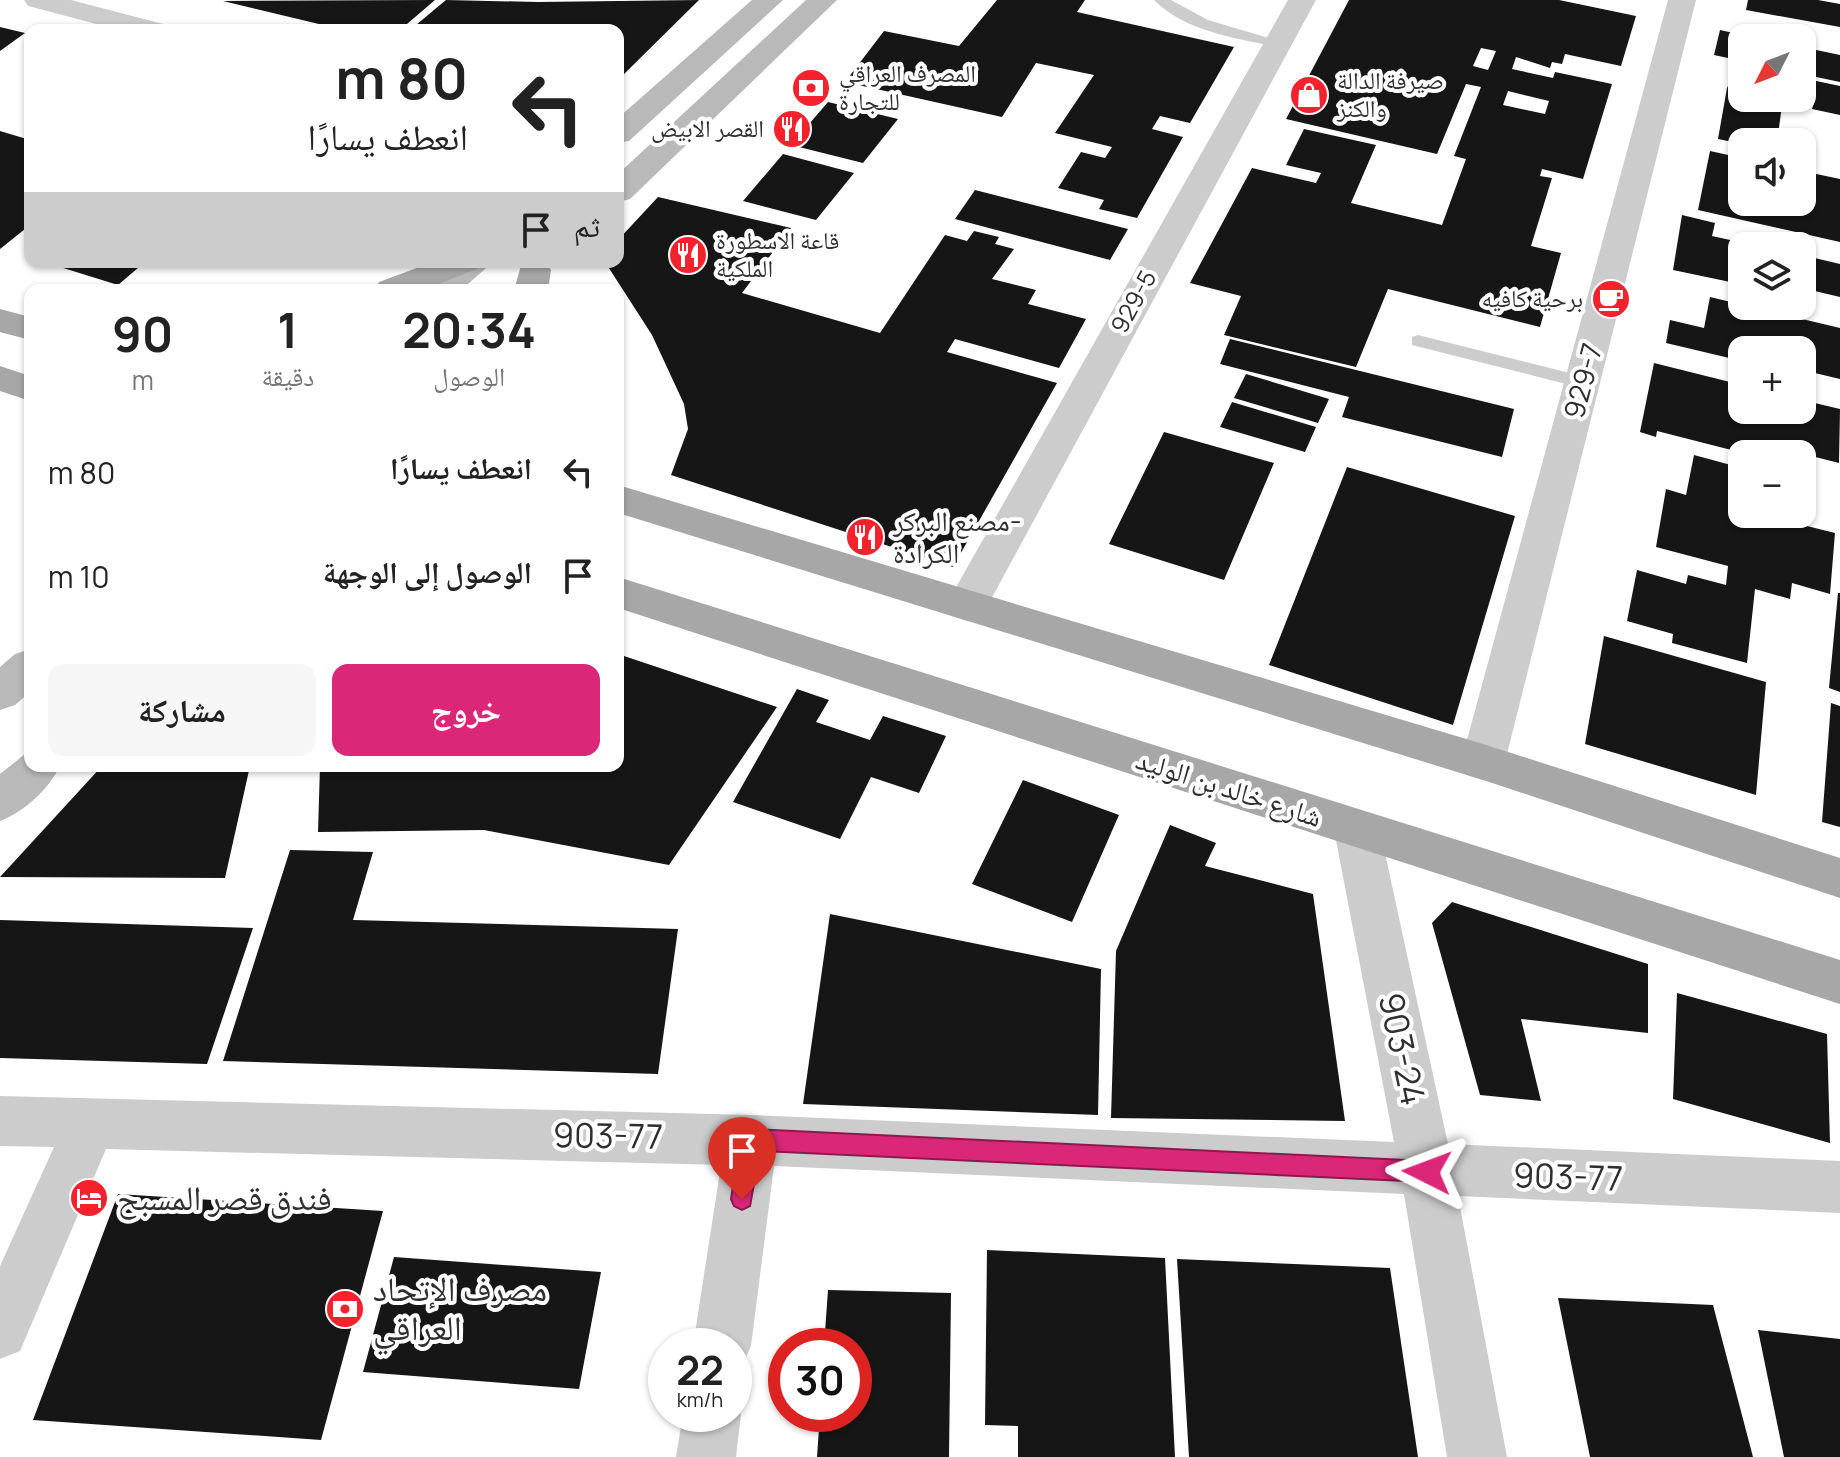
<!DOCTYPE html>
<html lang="ar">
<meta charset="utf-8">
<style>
:root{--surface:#fff;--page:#f6f6f6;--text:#222;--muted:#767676;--accent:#db2777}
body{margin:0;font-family:Manrope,"Noto Naskh Arabic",sans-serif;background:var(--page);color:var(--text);direction:rtl;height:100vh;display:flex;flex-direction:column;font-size:30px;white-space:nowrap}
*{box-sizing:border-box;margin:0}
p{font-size:26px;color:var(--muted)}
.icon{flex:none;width:44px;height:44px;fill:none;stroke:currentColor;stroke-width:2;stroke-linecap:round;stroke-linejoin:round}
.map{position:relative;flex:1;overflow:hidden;direction:ltr}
.sheet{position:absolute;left:24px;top:284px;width:600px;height:488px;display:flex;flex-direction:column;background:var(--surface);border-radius:16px;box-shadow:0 2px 6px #0004;direction:rtl}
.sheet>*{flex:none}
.guide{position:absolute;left:24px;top:24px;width:600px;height:244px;border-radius:16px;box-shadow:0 2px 6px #0004;direction:rtl;background:#fff;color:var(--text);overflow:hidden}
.needle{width:52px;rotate:228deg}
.controls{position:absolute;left:1728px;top:24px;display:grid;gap:16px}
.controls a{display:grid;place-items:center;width:88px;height:88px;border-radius:16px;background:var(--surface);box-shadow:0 2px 6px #0004;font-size:40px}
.speed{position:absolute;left:648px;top:1328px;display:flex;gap:16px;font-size:40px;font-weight:700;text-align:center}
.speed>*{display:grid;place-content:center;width:104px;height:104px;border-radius:50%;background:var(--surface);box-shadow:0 2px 6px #0004;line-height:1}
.speed small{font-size:20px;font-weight:400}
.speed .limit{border:12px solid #d22;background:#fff;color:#111}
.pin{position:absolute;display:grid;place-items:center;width:68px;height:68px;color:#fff;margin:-82px -34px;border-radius:50% 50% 50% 0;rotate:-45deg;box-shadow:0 0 8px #0007}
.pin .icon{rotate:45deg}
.me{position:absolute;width:88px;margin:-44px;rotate:273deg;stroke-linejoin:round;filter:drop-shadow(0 0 6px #0008)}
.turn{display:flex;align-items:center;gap:28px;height:168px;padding:0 24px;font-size:36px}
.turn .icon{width:104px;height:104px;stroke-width:2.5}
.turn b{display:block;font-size:56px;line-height:68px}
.then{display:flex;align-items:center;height:76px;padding:0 24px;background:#0003;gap:16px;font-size:30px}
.eta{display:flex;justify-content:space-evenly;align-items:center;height:136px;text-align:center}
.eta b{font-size:48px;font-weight:700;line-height:56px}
.button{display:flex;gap:16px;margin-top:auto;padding:16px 24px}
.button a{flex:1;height:92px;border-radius:16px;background:var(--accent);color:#fff;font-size:32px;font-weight:700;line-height:92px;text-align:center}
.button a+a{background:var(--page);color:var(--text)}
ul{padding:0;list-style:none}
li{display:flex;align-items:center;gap:24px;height:104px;padding:0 24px}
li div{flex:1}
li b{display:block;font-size:30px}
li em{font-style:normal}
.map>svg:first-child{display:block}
.building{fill:#161616;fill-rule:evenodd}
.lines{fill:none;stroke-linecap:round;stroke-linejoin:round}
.lane{fill:#ccc;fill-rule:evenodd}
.street{fill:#ccc;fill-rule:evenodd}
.secondary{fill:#b9b9b9;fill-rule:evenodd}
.primary{fill:#a7a7a7;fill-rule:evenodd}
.route{fill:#db2777;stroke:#8e194d;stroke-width:2}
.labels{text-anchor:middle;stroke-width:8;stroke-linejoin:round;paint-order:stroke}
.far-poi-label{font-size:24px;fill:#2f2f2f;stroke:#fff;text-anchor:start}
.far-street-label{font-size:24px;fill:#2f2f2f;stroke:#fff}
.street-label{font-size:28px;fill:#2f2f2f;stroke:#fff}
.poi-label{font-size:28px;fill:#2f2f2f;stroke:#fff;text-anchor:start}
.near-street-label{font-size:34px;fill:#2f2f2f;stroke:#fff}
.near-poi-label{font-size:34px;fill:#2f2f2f;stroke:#fff;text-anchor:start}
</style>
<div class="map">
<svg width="1840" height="1457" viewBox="0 0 1840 1457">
<rect width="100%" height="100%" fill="#fff"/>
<path class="building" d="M435,0L400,30H344L223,1Z
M446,0L538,2L699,0L618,80V30H410Z
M997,0H1085L1077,12L1234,47L1190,123L1160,116L1152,129L1183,137L1137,218L1099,209L1104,200L1058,188L1081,152L1105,158L1112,147L1055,133L1094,75L1036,63L1002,117L845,82L884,31L959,46Z
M1349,0H1559L1636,16L1621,66L1565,54L1562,64L1552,62L1550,68L1516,57L1512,69L1553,78L1555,72L1612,84L1583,179L1542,169L1540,176L1552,178L1531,246L1561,253L1540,327L1388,289L1356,367L1224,335L1241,296L1190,283L1252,168L1316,183L1321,173L1286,165L1304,129L1376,145L1351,203L1442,225L1466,159L1454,156L1481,87L1466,84L1437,154L1286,119ZM1481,48L1496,51L1488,70L1473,66ZM1508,91L1549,101L1545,114L1503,105Z
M1748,0H1818L1840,4V27L1746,10Z
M0,27L25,33L0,51Z
M1720,30L1752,37L1742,38V61L1714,55Z
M1802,47L1840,55V82L1802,74Z
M1730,62L1742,65V98H1783L1777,142L1742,144L1718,139L1727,88L1735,71Z
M1802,78L1840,86V115L1812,109L1815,100L1802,98Z
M828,102L898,119L863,163L791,145Z
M0,131L30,140V225L0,249Z
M1710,151L1742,158V202H1802V171L1840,179V242L1698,210Z
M783,154L854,173L816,220L743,201Z
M975,190L1128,229L1110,260L955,219Z
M658,197L791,228L742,293L880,333L945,235L967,241L974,231L999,237L995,244L1014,249L992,279L1036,290L1028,304L1086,319L1059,368L955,339L947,352L1057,383L953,567L671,475L688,429L684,404L652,335L605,262H618V240Z
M1682,215L1715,223L1712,236L1753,245L1742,246V275L1736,273L1735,283L1673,270Z
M1802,255L1840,264V297L1802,288Z
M44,262H145L118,285Z
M1710,297L1840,328V379L1802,370V350H1742V361L1666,343L1670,320L1704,328Z
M1230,339L1514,409L1502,457L1342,417L1349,397L1220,364Z
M1654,363L1742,385V410H1802V400L1840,409L1839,463L1756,442L1755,454H1747L1657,431L1656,437L1640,432Z
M1246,374L1329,399L1318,423L1234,398Z
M1232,402L1316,427L1305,452L1220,427Z
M1164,432L1274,463L1224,580L1109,544Z
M1694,455L1742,468V514H1776L1775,518L1835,533L1830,594L1792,583L1790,599L1755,589L1747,663L1672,643L1673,634L1627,621L1637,570L1686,584L1688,575L1726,585L1728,566L1656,547L1666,489L1686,495Z
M1347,467L1515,516L1453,725L1269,665Z
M1838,593H1840V692L1829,688Z
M1604,636L1766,682L1756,795L1585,744Z
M618,654L777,707L669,865L484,830L318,832L320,766H618Z
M797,689L829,700L816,722L870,740L883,716L946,736L919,793L871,777L840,839L733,802Z
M1831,703L1840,706V827L1822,822Z
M102,766H250L225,878L0,877Z
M1023,780L1119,815L1072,922L972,884Z
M1170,825L1216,843L1205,866L1313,894L1345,1121L1111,1118L1116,951Z
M290,850L373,852L353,920L678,929L658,1074L223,1061Z
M1452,902L1648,964V1033L1521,1019L1541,1101L1480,1095L1432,923Z
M830,914L1101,969L1098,1115L803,1104Z
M0,920L253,928L207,1064L0,1058Z
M1677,993L1827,1034L1830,1143L1673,1099Z
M118,1194L383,1211L321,1440L33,1420Z
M987,1250L1165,1258L1175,1457H1018V1426L985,1425Z
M394,1257L601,1272L579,1389L363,1372Z
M1177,1259L1390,1268L1418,1457H1189Z
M828,1290L951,1293L949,1457H817L820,1414H854V1346H824Z
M1558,1298L1713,1305L1753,1457H1590Z
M1758,1330L1840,1339V1457H1784Z"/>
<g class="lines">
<path class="lane" d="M1154,0H1171L1208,20L1285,43L1278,47C1238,39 1184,31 1154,0Z
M1418,335L1582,376L1591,382L1582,388L1412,345V337Z"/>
<path class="street" d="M24,0H71L163,24L168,30H119L28,6Z
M1288,0H1316L982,616L967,621L952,616L946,605Z
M1668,0H1696L1505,762L1499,775L1483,780L1467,775L1461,762Z
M1357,811L1373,816L1380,830L1448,1144L1840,1161V1213L1458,1196L1507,1457H1447L1404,1194L774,1166L751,1346L742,1366L734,1370V1346H693L721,1165L106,1149L20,1351L0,1359V1266L54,1147L0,1146V1096L751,1115L1394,1142L1334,830L1341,816Z
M734,1396L741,1414L736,1457H676L683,1414H734Z"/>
<path class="secondary" d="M752,0H783L629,141L618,143V118Z
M806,0H837L630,199L618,202V174Z
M454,262H493L461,290H422Z
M30,649V692L15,705L0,710V667L15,654Z
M30,750V766H60C49,789 24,812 0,821V774Z"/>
<path class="primary" d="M433,262H482L477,269L423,290H374L379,282Z
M522,262H546L551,270L548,290H514Z
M0,309L30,317V340L0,332Z
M0,366L30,376V401L0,391Z
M618,485L1483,744L1840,858V898L1483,780L618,513Z
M618,577L1840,960V1004L618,608Z"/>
</g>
<path class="route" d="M751,1129L1427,1161L1435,1164L1438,1172L1435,1179L1427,1182L760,1151L750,1206L742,1210L734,1206L731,1199L740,1140L743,1132Z"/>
<defs>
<symbol id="bank-disc" viewBox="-11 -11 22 22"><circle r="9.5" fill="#f4222d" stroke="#fff"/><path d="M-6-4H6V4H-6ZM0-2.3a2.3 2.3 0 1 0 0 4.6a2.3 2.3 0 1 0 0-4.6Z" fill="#fff"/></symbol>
<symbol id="shop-disc" viewBox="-11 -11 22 22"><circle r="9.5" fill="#f4222d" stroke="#fff"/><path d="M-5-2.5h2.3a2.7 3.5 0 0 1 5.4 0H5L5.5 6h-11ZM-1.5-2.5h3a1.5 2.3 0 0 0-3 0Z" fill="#fff"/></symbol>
<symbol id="restaurant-disc" viewBox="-11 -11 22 22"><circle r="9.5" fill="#f4222d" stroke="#fff"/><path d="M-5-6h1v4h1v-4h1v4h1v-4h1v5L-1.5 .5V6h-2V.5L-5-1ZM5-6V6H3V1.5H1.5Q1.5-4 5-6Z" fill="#fff"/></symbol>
<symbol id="cafe-disc" viewBox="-11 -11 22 22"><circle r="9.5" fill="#f4222d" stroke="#fff"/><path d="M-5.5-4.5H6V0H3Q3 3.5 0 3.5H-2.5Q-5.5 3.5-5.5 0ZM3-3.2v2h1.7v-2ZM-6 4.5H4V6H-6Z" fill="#fff"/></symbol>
<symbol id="hotel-disc" viewBox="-11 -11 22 22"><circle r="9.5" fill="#f4222d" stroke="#fff"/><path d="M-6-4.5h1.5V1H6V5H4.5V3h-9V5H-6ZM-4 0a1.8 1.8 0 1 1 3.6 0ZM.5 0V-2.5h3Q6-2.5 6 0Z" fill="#fff"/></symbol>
</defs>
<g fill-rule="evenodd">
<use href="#bank-disc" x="789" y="66" width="44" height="44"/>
<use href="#shop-disc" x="1287" y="73" width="44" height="44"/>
<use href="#restaurant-disc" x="770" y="107" width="44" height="44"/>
<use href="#restaurant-disc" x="666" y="233" width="44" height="44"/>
<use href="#cafe-disc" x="1589" y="277" width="44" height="44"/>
<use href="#restaurant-disc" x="843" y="515" width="44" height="44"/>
<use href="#hotel-disc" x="67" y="1176" width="44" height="44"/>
<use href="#bank-disc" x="323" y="1287" width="44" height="44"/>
</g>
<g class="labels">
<g class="far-poi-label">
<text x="839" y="82">المصرف العراقي<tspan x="839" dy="28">للتجارة</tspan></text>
<text x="1337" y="89">صيرفة الدالة<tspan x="1337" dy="28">والكنز</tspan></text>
<text x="764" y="137" text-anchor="end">القصر الابيض</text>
<text x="716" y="249">قاعة الاسطورة<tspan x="716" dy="28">الملكية</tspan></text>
<text x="1583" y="307" text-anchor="end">برحية كافيه</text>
</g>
<g class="far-street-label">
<text transform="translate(1134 302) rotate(-61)" y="8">929-5</text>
</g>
<g class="street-label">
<text transform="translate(1583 381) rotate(-75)" y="10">929-7</text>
<text transform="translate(1229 788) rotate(18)" y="10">شارع خالد بن الوليد</text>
</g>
<g class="poi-label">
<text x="893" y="531">مصنع البركر-<tspan x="893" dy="32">الكرادة</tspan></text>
</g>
<g class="near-street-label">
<text transform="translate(1402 1049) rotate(78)" y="12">903-24</text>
<text transform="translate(608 1136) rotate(1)" y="12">903-77</text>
<text transform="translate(1568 1177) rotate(2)" y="12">903-77</text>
</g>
<g class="near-poi-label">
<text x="117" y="1210">فندق قصر المسبح</text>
<text x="373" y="1301">مصرف الإتحاد<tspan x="373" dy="39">العراقي</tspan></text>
</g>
</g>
</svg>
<div class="controls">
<a><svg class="needle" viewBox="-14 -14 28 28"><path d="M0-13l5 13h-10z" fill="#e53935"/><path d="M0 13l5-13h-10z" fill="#767676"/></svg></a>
<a><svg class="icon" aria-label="sound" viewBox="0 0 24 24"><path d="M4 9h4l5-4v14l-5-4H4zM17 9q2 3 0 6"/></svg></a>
<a><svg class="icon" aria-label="layers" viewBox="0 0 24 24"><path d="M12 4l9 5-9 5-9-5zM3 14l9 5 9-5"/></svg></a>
<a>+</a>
<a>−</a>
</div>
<div class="speed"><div>22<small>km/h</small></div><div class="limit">30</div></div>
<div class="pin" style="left:742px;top:1199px;background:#d93025"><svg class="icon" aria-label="arrive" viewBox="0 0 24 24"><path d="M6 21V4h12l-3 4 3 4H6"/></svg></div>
<svg class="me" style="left:1427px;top:1172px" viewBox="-20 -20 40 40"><path d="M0-17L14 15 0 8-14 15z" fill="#db2777" stroke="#fff" stroke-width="4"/></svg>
<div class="guide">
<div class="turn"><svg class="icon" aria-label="left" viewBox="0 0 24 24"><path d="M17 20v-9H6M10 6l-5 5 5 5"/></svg><div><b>80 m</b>انعطف يسارًا</div></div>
<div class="then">ثم<svg class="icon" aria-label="arrive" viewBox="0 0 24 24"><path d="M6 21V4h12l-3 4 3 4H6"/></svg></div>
</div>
<section class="sheet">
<div class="eta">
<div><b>20:34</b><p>الوصول</p></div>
<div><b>1</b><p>دقيقة</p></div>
<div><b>90</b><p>m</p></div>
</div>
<ul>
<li><svg class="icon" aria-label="left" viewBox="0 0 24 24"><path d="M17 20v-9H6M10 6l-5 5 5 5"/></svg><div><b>انعطف يسارًا</b></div><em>80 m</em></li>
<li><svg class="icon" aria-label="arrive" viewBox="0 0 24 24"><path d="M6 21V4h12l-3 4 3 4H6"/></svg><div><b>الوصول إلى الوجهة</b></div><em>10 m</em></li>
</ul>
<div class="button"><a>خروج</a><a>مشاركة</a></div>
</section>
</div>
